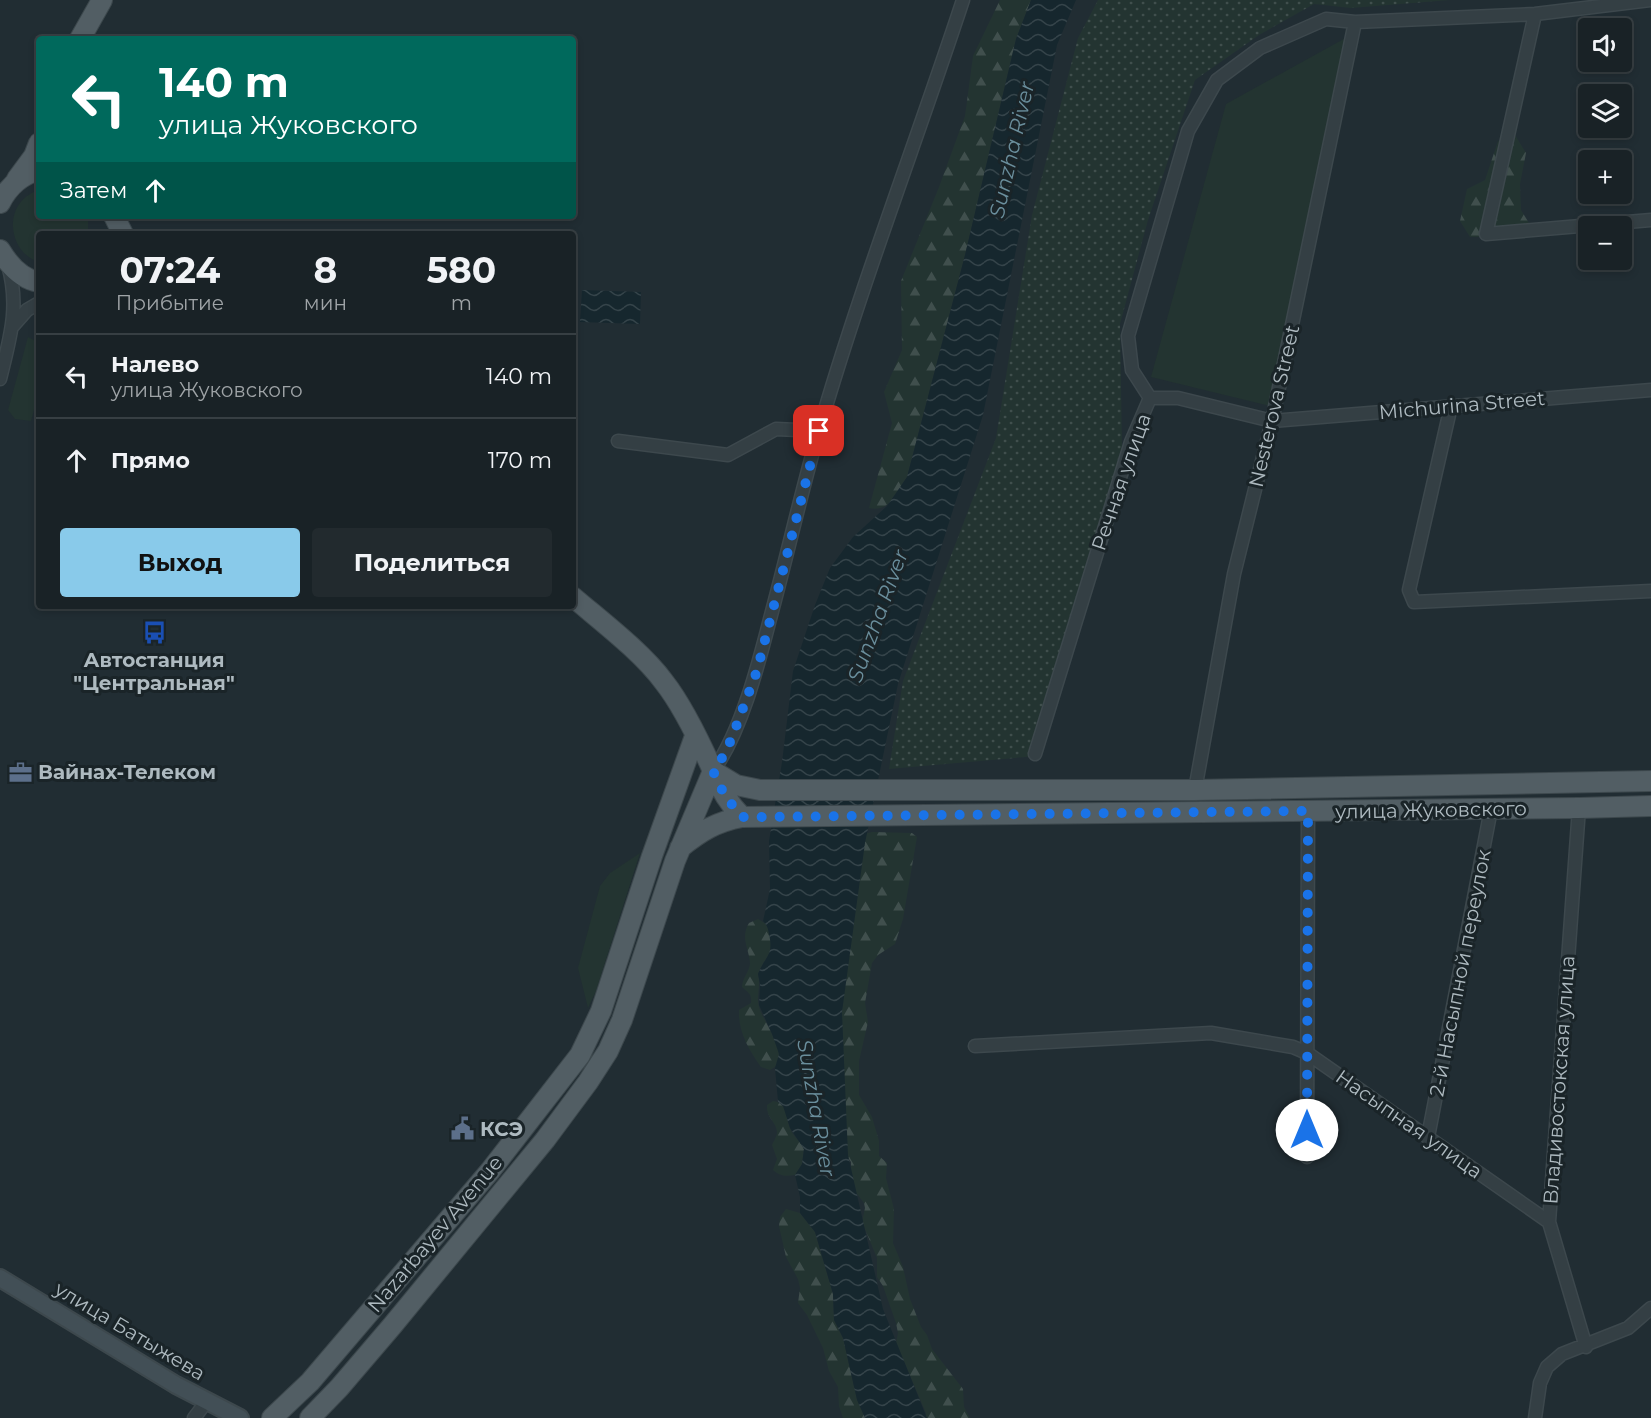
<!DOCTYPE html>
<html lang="ru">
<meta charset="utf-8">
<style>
:root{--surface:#192226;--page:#222a2e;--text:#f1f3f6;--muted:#9fa4a7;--line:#373f43;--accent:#89caea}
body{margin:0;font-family:Montserrat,sans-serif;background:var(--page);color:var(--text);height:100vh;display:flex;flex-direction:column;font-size:22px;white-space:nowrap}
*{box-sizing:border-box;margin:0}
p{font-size:20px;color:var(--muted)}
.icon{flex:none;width:33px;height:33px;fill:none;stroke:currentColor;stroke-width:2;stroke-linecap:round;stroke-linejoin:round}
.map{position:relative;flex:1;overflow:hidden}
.details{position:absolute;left:36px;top:231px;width:540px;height:378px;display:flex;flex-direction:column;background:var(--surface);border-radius:6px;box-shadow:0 3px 9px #0003,0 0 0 2px var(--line)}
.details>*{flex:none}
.banner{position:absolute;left:36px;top:36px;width:540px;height:183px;border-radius:6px;box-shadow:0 3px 9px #0003,0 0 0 2px var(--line);background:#00695c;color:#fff;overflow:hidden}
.fabs{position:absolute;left:1578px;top:18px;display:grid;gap:12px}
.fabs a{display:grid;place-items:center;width:54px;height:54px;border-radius:6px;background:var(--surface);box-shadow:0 3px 9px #0003,0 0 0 2px var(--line);font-size:30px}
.pin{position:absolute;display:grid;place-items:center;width:51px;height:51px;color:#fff;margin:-26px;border-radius:12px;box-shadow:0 3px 9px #0006}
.me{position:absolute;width:66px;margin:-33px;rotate:0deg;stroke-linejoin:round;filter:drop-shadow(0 0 4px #0008)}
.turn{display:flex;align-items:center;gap:21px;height:126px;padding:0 24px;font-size:27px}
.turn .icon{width:78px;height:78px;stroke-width:2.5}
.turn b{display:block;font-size:42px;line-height:51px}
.then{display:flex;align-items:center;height:57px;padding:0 24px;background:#0003;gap:12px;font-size:22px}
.eta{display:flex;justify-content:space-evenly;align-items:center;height:102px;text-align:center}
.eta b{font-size:36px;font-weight:700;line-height:42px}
.primary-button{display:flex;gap:12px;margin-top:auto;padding:12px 24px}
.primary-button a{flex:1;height:69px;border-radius:6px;background:var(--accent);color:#111;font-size:24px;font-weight:700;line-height:69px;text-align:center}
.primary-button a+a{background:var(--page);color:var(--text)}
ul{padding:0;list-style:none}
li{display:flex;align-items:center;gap:18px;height:84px;padding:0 24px;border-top:2px solid var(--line)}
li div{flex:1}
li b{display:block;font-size:22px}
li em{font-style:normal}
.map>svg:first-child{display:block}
.green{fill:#233431}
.forest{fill:url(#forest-firs)}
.garden{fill:url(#garden-dots)}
.water{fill:url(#water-waves)}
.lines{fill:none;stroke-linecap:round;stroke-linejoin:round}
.street-casing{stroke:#3d484d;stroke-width:15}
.secondary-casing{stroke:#3d484d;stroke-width:20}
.primary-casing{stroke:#3d484d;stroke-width:22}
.street{stroke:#343f44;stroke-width:12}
.secondary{stroke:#424f56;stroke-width:16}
.primary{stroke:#525e64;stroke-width:20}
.route{stroke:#1a73e8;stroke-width:10;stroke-dasharray:0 18}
.labels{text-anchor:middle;stroke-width:6;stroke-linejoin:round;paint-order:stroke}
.street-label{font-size:20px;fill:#aebac0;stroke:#1a2428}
.poi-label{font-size:20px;font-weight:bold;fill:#aebac0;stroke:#1a2428;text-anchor:start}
.water-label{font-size:21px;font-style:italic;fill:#6a8e9c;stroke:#1a2428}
</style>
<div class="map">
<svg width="1651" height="1418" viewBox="0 0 1651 1418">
<defs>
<pattern id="forest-firs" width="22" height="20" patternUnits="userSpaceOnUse" patternTransform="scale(1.5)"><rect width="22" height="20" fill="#233431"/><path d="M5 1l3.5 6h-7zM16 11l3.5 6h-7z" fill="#404f4d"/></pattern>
<pattern id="garden-dots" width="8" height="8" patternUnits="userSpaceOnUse" patternTransform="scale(1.5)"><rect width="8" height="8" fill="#233431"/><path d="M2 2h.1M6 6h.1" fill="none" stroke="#404f4d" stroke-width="1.8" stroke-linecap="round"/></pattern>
<pattern id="water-waves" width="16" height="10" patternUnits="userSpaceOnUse" patternTransform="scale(1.5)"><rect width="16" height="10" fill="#16272e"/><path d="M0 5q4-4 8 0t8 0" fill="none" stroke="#35444a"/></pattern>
</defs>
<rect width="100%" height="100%" fill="#212d33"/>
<path class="green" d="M1351,35L1270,406L1151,377L1226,104Z
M39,189V216H88V234H39V262C15,255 5,223 20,203C25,196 32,193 39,189Z
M28,337L39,343V391L31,421L15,419L8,410Z
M640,853L596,991L588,1008L578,968L600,886L610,873Z"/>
<path class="forest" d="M1000,0H1031L1016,39L965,255L907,477C897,492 890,513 869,508L892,423L884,392L902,350L901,281L939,187L965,116L973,56Z
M1515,135L1526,153L1520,184L1521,210L1529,223L1520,237H1470L1460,221L1467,189L1485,180L1498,141Z
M872,832L912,833L917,837L903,919L895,944L878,955L872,963L865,1003L868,1022L859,1061V1095L872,1117L879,1141V1156L887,1163L886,1178L894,1209L893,1243L903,1267L910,1299L921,1327L927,1335L932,1349L963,1389L964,1407L970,1418H924L926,1413L896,1343L898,1333L896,1323L883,1286L877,1277V1258L862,1222L865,1208L864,1203L855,1191L851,1177V1162L843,1151L834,1038L864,834Z
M758,919L766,924C779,953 767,951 758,974C761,986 756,997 759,1007C763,1022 794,1060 770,1070L761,1067C749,1050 738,1032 739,1010L751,1003C752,993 748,993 742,987C742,978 750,971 750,963C749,948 740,938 749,923Z
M773,1101C789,1103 785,1117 790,1128C793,1137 801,1141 804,1149L802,1164L795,1175C786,1176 781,1177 773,1170L777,1159L772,1145C774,1141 777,1136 777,1132C776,1121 766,1118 767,1105Z
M786,1209L800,1213L815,1232L833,1294L834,1320L843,1338L857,1399L865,1418H843L839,1406L838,1387L829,1371L823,1348L807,1315L798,1303L800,1288L798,1279L786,1257L779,1226L780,1217Z"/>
<path class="garden" d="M1098,0H1450L1351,8L1314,4L1259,35L1195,80L1148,220L1120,324L1122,446L1037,756L889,769L903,681L996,438L1032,215L1078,38Z"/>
<path class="water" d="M1031,0H1076L1057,45L983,415L898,684L865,843L842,1012L848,1155L883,1309L927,1418H865L857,1400L843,1338L834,1320L833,1294L815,1232L800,1213V1197L795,1175L802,1164L804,1149L790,1128L783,1106L778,1102L775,1068L779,1054L772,1034L759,1005L760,984L758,974C765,956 774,956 769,934C768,928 767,925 763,921L770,889L769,841L782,762L793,671L815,605L830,568L853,537L887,506L907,477L965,255L1016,39Z
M582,290L641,292L640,324L580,322Z"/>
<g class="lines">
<defs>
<path id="street" d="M1535,14L1486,234L1651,220
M12,327L27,310L39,303
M0,379C10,338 20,307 8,265
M1150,398H1178L1272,421L1651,390
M1451,406L1409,590L1414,602L1651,591
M618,441L728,455L776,429L819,431
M1035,754L1131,442L1150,398L1132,370L1128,336L1188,131L1217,80L1260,48L1326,19L1355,22L1535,14L1651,0
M713,771C741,732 758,666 770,619C787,556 801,493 819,430C861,285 916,143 963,0
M1195,790L1234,574L1272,421L1355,22
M1579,808L1549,1222L1586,1347
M975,1046L1211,1033L1293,1047L1307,1053L1549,1222
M1428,1137L1491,809
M1307,1157L1308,811
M194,1418L207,1401
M1535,1418L1540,1383L1547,1367L1562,1354L1628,1328L1651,1308"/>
<path id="secondary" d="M0,1278L176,1385L240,1418"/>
<path id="primary" d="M80,39L102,0
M17,179L34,156L39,143
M0,203C8,187 21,175 39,170
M114,216L123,234
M0,250C9,265 21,279 39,282
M573,597C601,621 642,652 664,682C683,706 700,742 713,771C720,789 728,803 742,817L1579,808L1651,806
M713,771L736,785L760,790H1195L1651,781
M680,848C701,831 716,822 742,817
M272,1418L310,1382L490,1171L580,1055L601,1011L652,856L695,736
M310,1418L339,1388L392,1326L545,1140L588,1082L608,1051L622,1020L675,861L713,771"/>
</defs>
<use href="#street" class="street-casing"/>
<use href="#secondary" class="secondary-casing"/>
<use href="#primary" class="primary-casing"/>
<use href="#street" class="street"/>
<use href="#secondary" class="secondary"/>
<use href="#primary" class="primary"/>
</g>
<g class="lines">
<path class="route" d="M819,431L757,671L731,740L721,760L713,771L725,796L742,817H763L1308,811L1307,1130"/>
</g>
<defs>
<symbol id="bus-bare" viewBox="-9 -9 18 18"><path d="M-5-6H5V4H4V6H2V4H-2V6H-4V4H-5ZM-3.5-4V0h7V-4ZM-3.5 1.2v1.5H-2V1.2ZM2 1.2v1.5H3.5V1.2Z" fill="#1a4fb4" stroke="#1a2428" stroke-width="2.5" paint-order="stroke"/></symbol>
<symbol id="office-bare" viewBox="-9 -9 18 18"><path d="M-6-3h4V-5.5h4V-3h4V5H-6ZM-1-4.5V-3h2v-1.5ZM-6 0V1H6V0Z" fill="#5c6f8a" stroke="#1a2428" stroke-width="2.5" paint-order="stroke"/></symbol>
<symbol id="civic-bare" viewBox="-9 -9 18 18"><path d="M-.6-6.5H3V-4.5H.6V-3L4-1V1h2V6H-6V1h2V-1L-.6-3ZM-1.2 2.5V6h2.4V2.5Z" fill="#5c6f8a" stroke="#1a2428" stroke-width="2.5" paint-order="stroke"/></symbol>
</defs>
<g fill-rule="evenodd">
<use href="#bus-bare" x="138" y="616" width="33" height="33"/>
<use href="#office-bare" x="4" y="756" width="33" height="33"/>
<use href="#civic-bare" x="446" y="1112" width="33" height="33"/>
</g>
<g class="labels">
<g class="street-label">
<text transform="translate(1462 405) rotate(-5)" y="7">Michurina Street</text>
<text transform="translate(1274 406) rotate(-77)" y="7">Nesterova Street</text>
<text transform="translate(1121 482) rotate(-71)" y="7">Речная улица</text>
<text transform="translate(1431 810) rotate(-1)" y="7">улица Жуковского</text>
<text transform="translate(1460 973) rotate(-79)" y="7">2-й Насыпной переулок</text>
<text transform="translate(1559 1080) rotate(-86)" y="7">Владивостокская улица</text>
<text transform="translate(1409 1124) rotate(35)" y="7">Насыпная улица</text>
<text transform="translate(435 1234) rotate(-50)" y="7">Nazarbayev Avenue</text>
<text transform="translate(130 1331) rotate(31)" y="7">улица Батыжева</text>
</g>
<g class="poi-label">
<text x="154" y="667" text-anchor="middle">Автостанция<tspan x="154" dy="23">"Центральная"</tspan></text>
<text x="38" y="779">Вайнах-Телеком</text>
<text x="480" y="1136">КСЭ</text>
</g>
<g class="water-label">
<text transform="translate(1012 150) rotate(-77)" y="7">Sunzha River</text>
<text transform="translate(878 616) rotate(-70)" y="7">Sunzha River</text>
<text transform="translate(816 1108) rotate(80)" y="7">Sunzha River</text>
</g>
</g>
</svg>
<div class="fabs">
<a><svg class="icon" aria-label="sound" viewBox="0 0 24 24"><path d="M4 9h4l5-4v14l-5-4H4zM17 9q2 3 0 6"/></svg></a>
<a><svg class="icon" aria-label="layers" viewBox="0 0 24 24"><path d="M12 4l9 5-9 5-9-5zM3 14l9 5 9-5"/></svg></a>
<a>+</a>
<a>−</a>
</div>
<div class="pin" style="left:819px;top:431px;background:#d93025"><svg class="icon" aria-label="arrive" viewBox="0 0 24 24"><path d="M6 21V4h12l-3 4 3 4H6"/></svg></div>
<svg class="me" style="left:1307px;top:1130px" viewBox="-20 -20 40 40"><circle r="19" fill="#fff"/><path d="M0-13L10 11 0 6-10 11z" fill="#1a73e8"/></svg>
<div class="banner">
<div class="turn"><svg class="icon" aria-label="left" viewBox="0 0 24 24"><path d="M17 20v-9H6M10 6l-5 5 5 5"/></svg><div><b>140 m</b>улица Жуковского</div></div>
<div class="then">Затем<svg class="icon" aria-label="ahead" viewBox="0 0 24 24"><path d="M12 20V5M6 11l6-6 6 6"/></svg></div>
</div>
<section class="details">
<div class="eta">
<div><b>07:24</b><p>Прибытие</p></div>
<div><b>8</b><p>мин</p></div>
<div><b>580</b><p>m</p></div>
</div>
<ul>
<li><svg class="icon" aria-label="left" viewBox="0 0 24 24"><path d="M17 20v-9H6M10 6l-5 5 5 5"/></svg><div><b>Налево</b><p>улица Жуковского</p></div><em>140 m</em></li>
<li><svg class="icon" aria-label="ahead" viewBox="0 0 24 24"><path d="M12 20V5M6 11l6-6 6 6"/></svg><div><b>Прямо</b></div><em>170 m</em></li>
</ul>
<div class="primary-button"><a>Выход</a><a>Поделиться</a></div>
</section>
</div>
